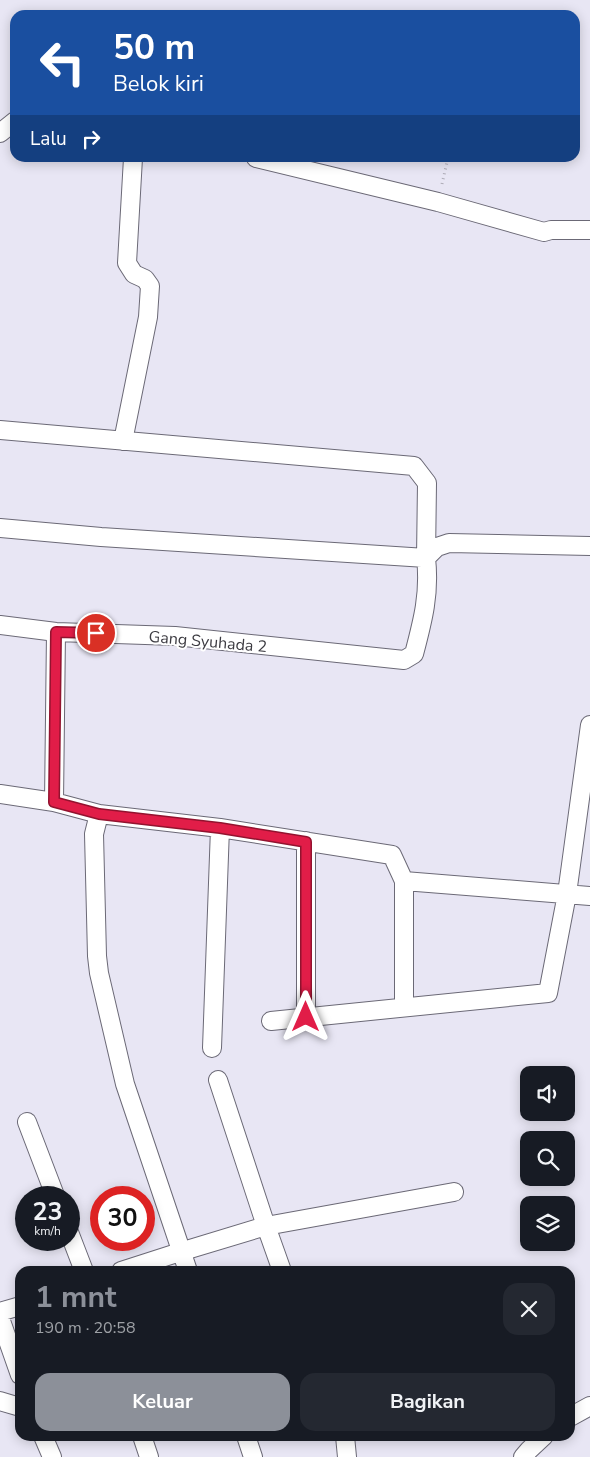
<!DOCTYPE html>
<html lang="id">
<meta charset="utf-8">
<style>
:root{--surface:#171b24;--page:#242831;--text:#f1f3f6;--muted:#9ea1a6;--accent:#8c9099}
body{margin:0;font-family:"Nunito Sans",sans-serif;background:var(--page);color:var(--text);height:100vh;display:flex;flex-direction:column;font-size:19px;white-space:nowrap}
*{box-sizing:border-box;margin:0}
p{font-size:16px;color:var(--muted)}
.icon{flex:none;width:28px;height:28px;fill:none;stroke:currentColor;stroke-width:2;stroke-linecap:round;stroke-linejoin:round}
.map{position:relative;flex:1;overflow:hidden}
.drawer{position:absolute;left:15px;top:1266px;width:560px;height:175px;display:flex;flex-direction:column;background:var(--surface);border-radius:15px;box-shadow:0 2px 12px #0003}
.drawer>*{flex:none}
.guide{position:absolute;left:10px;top:10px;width:570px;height:152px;border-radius:15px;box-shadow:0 2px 12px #0003;background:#1a4fa0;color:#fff;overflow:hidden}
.buttons{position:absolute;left:520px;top:1066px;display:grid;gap:10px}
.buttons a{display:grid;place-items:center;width:55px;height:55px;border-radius:10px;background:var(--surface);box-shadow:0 2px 12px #0003;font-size:25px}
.speed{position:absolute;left:15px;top:1186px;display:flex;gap:10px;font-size:25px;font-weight:700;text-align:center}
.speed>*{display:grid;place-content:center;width:65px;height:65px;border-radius:50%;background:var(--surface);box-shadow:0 2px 12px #0003;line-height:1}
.speed small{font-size:12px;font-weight:400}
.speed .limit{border:8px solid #d22;background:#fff;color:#111}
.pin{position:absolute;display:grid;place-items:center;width:42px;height:42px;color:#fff;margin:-21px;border:2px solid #fff;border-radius:50%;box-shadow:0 1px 5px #0007}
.me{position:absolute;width:55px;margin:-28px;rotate:0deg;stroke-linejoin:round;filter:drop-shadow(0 0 4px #0008)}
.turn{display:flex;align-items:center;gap:18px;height:105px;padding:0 20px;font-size:22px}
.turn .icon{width:65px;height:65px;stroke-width:2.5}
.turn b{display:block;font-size:35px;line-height:42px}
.then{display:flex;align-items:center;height:48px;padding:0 20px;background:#0003;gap:10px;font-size:19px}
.round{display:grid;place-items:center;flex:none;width:52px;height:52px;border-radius:15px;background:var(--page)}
.headline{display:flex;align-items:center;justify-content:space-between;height:85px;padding:0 20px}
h1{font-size:30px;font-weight:700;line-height:38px;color:var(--accent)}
.action{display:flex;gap:10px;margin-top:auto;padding:10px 20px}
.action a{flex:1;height:58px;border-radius:15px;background:var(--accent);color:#fff;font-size:20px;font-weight:700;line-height:58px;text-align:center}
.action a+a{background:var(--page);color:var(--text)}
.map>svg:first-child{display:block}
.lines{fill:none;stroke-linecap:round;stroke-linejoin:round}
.street-casing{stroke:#6b6976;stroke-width:20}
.path{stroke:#afadb8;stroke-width:3;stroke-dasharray:1 4;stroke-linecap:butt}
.street{stroke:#fff;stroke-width:18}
.route-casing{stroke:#92132f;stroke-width:12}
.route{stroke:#e11d48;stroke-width:9}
.labels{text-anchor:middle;stroke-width:4;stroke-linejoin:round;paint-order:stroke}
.street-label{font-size:16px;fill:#3b3a40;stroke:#fff}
</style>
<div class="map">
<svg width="590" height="1457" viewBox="0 0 590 1457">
<rect width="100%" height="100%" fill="#e8e6f4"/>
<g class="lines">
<defs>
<path id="street" d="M0,133L15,121
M256,158L438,202L544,232L551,230H590
M0,430L414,466L427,483L426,558L437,547L449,543L590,546
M123,441L148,317L150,286L145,279L134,274L127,263L133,158
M0,528L101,537L426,558C430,593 423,620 414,654L404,660L175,636L56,632L0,625
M0,794L54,802L99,814L220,828L392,855L404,881L590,896
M54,802L56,632
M99,814L94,834L97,956L99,973L125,1084L188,1271
M404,1007V881
M306,1017V841
M271,1021L548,993L567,894L590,725
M212,1048L220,828
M218,1080L266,1226L282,1271
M27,1122L56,1198
M69,1232L84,1271
M121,1271L180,1252L266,1226L454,1192
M0,1312L20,1306
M0,1318L20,1375
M0,1401L20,1407
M570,1417L590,1406
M43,1436L52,1457
M142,1436L149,1457
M246,1436L253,1457
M345,1436L347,1457
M523,1457L529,1450L544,1436"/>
</defs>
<use href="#street" class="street-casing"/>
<path class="path" d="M442,184L448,158"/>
<use href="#street" class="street"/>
</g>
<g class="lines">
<defs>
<path id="route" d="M96,633L56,632L54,802L99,814L220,828L306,842V1017"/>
</defs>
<use href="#route" class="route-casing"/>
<use href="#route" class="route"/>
</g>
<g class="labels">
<g class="street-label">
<text transform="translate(208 641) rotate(5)" y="6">Gang Syuhada 2</text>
</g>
</g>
</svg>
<div class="buttons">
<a><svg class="icon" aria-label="sound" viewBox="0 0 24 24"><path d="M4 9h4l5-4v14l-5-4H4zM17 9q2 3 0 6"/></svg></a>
<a><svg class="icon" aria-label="search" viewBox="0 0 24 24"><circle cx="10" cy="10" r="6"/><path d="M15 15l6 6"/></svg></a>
<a><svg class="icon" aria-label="layers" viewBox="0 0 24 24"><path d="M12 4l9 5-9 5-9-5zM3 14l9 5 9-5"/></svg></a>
</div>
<div class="speed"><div>23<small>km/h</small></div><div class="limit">30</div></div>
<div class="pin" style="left:96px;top:633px;background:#d93025"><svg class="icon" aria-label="arrive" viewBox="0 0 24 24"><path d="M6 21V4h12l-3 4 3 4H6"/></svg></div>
<svg class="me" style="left:306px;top:1017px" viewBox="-20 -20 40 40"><path d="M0-17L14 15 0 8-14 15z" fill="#e11d48" stroke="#fff" stroke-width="4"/></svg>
<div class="guide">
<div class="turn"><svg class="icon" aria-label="left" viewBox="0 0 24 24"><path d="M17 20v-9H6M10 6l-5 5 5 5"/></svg><div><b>50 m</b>Belok kiri</div></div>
<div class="then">Lalu<svg class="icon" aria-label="right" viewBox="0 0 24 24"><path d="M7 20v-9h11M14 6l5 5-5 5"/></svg></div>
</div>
<section class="drawer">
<div class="headline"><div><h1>1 mnt</h1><p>190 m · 20:58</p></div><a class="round"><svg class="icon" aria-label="close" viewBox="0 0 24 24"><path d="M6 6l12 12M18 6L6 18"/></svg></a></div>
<div class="action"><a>Keluar</a><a>Bagikan</a></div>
</section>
</div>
